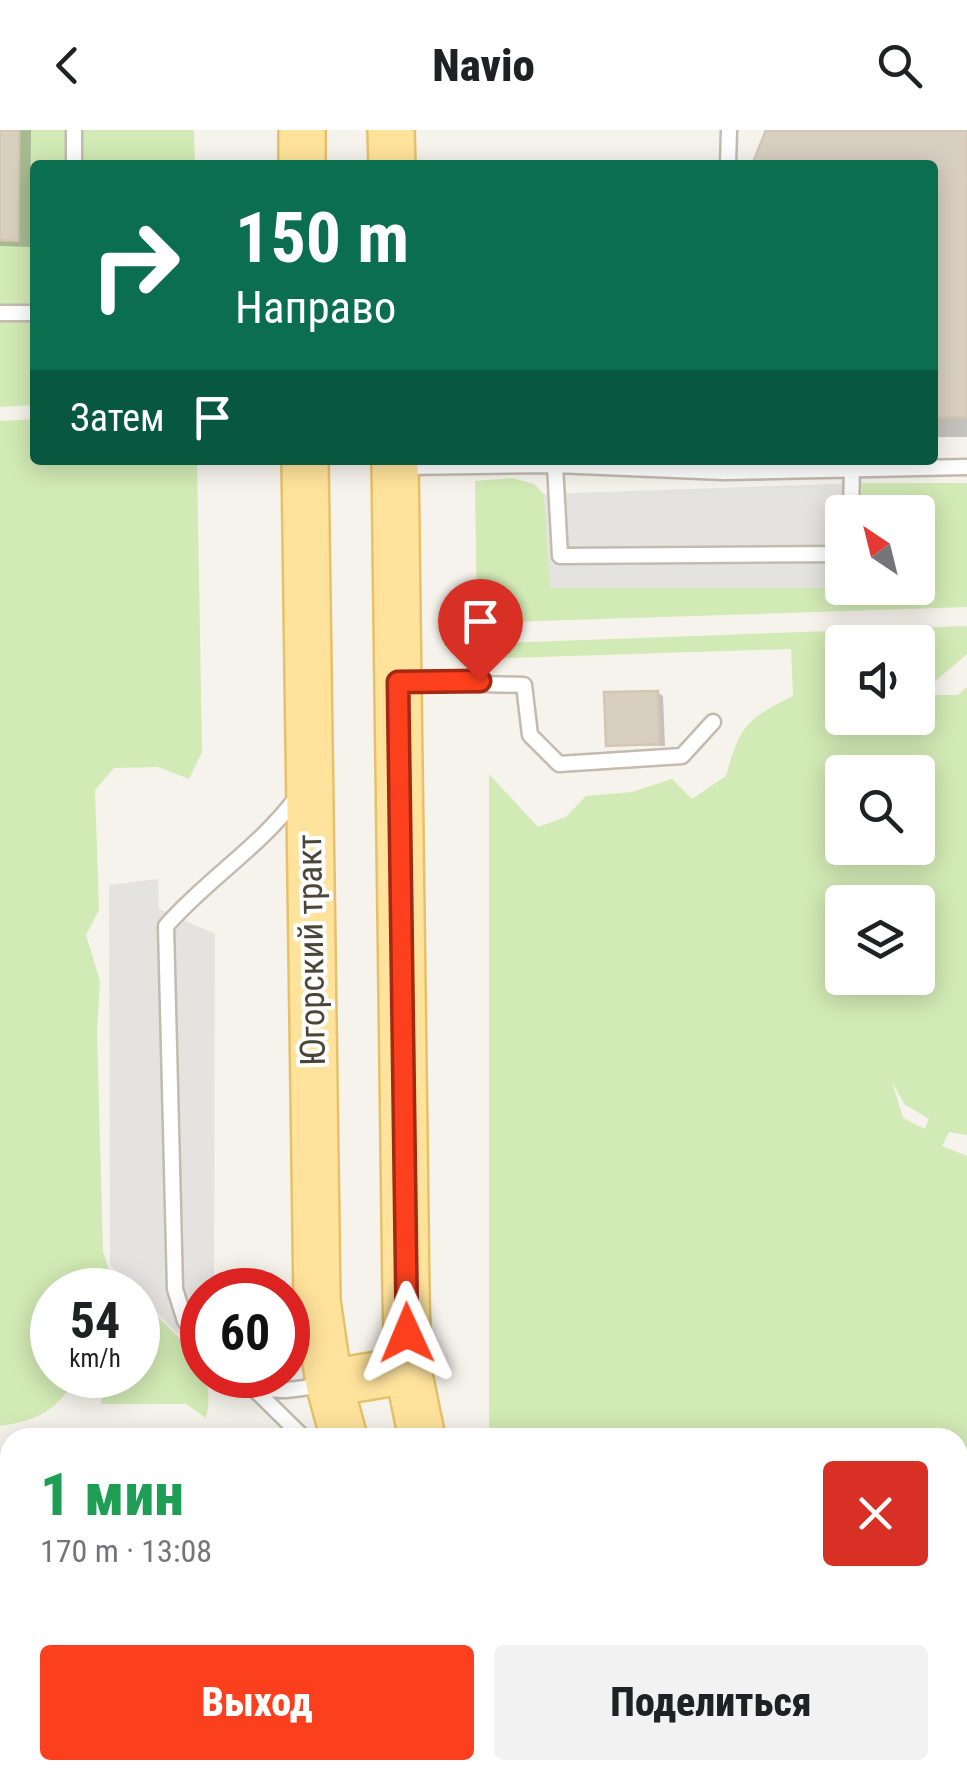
<!DOCTYPE html>
<html lang="ru">
<meta charset="utf-8">
<style>
:root{--surface:#fff;--page:#f2f2f2;--text:#202124;--muted:#757577;--accent:#fc3f1d}
body{margin:0;font-family:"Roboto Condensed",sans-serif;background:var(--page);color:var(--text);height:100vh;display:flex;flex-direction:column;font-size:38px;white-space:nowrap}
*{box-sizing:border-box;margin:0}
p{font-size:32px;color:var(--muted)}
.icon{flex:none;width:55px;height:55px;fill:none;stroke:currentColor;stroke-width:2;stroke-linecap:round;stroke-linejoin:round}
.map{position:relative;flex:1;overflow:hidden}
.side{position:absolute;left:0px;top:1298px;width:968px;height:352px;display:flex;flex-direction:column;background:var(--surface);border-radius:30px 30px 0 0;box-shadow:0 5px 25px #0003}
.side>*{flex:none}
.top-card{position:absolute;left:30px;top:30px;width:908px;height:305px;border-radius:10px;box-shadow:0 5px 25px #0003;background:#0b6e4f;color:#fff;overflow:hidden}
.needle{width:65px;rotate:325deg}
.buttons{position:absolute;left:825px;top:365px;display:grid;gap:20px}
.buttons a{display:grid;place-items:center;width:110px;height:110px;border-radius:10px;background:var(--surface);box-shadow:0 5px 25px #0003;font-size:50px}
.speed{position:absolute;left:30px;top:1138px;display:flex;gap:20px;font-size:50px;font-weight:700;text-align:center}
.speed>*{display:grid;place-content:center;width:130px;height:130px;border-radius:50%;background:var(--surface);box-shadow:0 5px 25px #0003;line-height:1}
.speed small{font-size:25px;font-weight:400}
.speed .limit{border:15px solid #d22;background:#fff;color:#111}
.pin{position:absolute;display:grid;place-items:center;width:85px;height:85px;color:#fff;margin:-102px -42px;border-radius:50% 50% 50% 0;rotate:-45deg;box-shadow:0 0 10px #0007}
.pin .icon{rotate:45deg}
.me{position:absolute;width:110px;margin:-55px;rotate:359deg;stroke-linejoin:round;filter:drop-shadow(0 0 8px #0008)}
.turn{display:flex;align-items:center;gap:35px;height:210px;padding:0 40px;font-size:45px}
.turn .icon{width:130px;height:130px;stroke-width:2.5}
.turn b{display:block;font-size:70px;line-height:85px}
.then{display:flex;align-items:center;height:95px;padding:0 40px;background:#0003;gap:20px;font-size:38px}
.round{display:grid;place-items:center;flex:none;width:105px;height:105px;border-radius:10px;background:var(--page)}
.overview{display:flex;align-items:center;justify-content:space-between;height:170px;padding:0 40px}
h1{font-size:60px;font-weight:800;line-height:75px;color:#1e9e55}
.primary-button{display:flex;gap:20px;margin-top:auto;padding:20px 40px}
.primary-button a{flex:1;height:115px;border-radius:10px;background:var(--accent);color:#fff;font-size:40px;font-weight:800;line-height:115px;text-align:center}
.primary-button a+a{background:var(--page);color:var(--text)}
header{display:flex;justify-content:space-between;align-items:center;height:130px;padding:0 40px;background:var(--surface);font-size:45px;font-weight:800}
.map>svg:first-child{display:block}
.green{fill:#d2eab5;fill-rule:evenodd}
.parking{fill:#e5e3e0}
.shadow{fill:#0003}
.building{fill:#d8cfc1;stroke:#d3c7b4;stroke-width:2.5}
.lines{fill:none;stroke-linecap:round;stroke-linejoin:round}
.service-casing{stroke:#c2bbae;stroke-width:19}
.primary-casing{stroke:#e6c16a;stroke-width:50}
.service{stroke:#fff;stroke-width:14}
.primary{stroke:#ffe39c;stroke-width:45}
.route-casing{stroke:#a42913;stroke-width:25}
.route{stroke:#fc3f1d;stroke-width:18}
.labels{text-anchor:middle;stroke-width:8;stroke-linejoin:round;paint-order:stroke}
.street-label{font-size:35px;fill:#4b4439;stroke:#fff}
</style>
<header><svg class="icon" aria-label="back" viewBox="0 0 24 24"><path d="M15 5l-7 7 7 7"/></svg>Navio<svg class="icon" aria-label="search" viewBox="0 0 24 24"><circle cx="10" cy="10" r="6"/><path d="M15 15l6 6"/></svg></header>
<div class="map">
<svg width="967" height="1649" viewBox="0 0 967 1649">
<rect width="100%" height="100%" fill="#f6f3ec"/>
<path class="green" d="M0,0H194L195,35H35V275L0,277Z
M35,289V330H197L202,622L189,649L158,637L114,638L95,660L99,780L86,805L100,851L97,900L103,1122L109,1139L130,1160H52V1245H77C60,1279 37,1291 0,1296V291Z
M512,348L534,354L544,364L551,458H918V382H861L862,353H967V477L477,493L475,351Z
M967,496V524L919,565H958L967,557V1005L949,1002L942,1016L967,1026V1426H958V1308L489,1307V644L538,697L566,687L586,666L632,662L672,649L692,669L726,646C740,596 746,589 793,566L791,519L478,529L477,514ZM842,512H918V588H842ZM842,642H918V718H842ZM842,772H918V848H842ZM892,951L904,974L929,989L925,999L903,988Z
M138,1168C174,1204 220,1235 206,1288L186,1274H101L104,1245H138Z
M967,1603V1649H941L932,1640H958V1607Z
M37,1640H86L102,1649H32Z
M131,1640H216L215,1649H147Z
M604,1640H894V1647L725,1644L699,1649H608Z"/>
<path class="parking" d="M862,353L861,382H842V458H857H550L544,364Z
M158,749L159,779L215,804L214,1160H202V1202L177,1203L110,1135L109,755Z"/>
<path class="shadow" d="M0,0H31L30,117L0,116Z
M769,0H967V307H932V35H754Z
M658,563L663,566L665,616L608,615Z
M958,1436H967V1515H958Z
M967,1542V1599L964,1600L958,1596V1543Z"/>
<path class="building" d="M0,0H19L18,111L0,110Z
M766,0H967V287L932,288V35H752Z
M658,561L660,614L606,616L604,562Z
M967,1433V1508H958V1434Z
M967,1540V1593H958V1541Z
M898,1640H927V1649H898Z"/>
<g class="lines">
<defs>
<path id="service" d="M74,0V35
M728,35L729,0
M0,183H35
M555,335L560,426L842,424
M403,337L555,335L724,342L967,337
M851,382L852,337
M404,552L524,555L530,605L559,634L682,626L713,592
M202,1210L185,1191L175,1159L166,796C207,749 259,718 297,667
M240,1245L304,1308
M256,1255C278,1264 300,1259 323,1254"/>
<path id="primary" d="M302,0V35
M391,0L392,35
M305,330L317,1171L329,1253L344,1308
M395,330L406,1165L408,1240L422,1308
M329,1253L408,1240
M463,1640L466,1649
M529,1640L532,1649"/>
</defs>
<use href="#service" class="service-casing"/>
<use href="#primary" class="primary-casing"/>
<use href="#service" class="service"/>
<use href="#primary" class="primary"/>
</g>
<g class="lines">
<defs>
<path id="route" d="M407,1203L398,552L480,551"/>
</defs>
<use href="#route" class="route-casing"/>
<use href="#route" class="route"/>
</g>
<g class="labels">
<g class="street-label">
<text transform="translate(311 820) rotate(-91)" y="12">Югорский тракт</text>
</g>
</g>
</svg>
<div class="buttons">
<a><svg class="needle" viewBox="-14 -14 28 28"><path d="M0-13l5 13h-10z" fill="#e53935"/><path d="M0 13l5-13h-10z" fill="#757577"/></svg></a>
<a><svg class="icon" aria-label="sound" viewBox="0 0 24 24"><path d="M4 9h4l5-4v14l-5-4H4zM17 9q2 3 0 6"/></svg></a>
<a><svg class="icon" aria-label="search" viewBox="0 0 24 24"><circle cx="10" cy="10" r="6"/><path d="M15 15l6 6"/></svg></a>
<a><svg class="icon" aria-label="layers" viewBox="0 0 24 24"><path d="M12 4l9 5-9 5-9-5zM3 14l9 5 9-5"/></svg></a>
</div>
<div class="speed"><div>54<small>km/h</small></div><div class="limit">60</div></div>
<div class="pin" style="left:480px;top:551px;background:#d93025"><svg class="icon" aria-label="arrive" viewBox="0 0 24 24"><path d="M6 21V4h12l-3 4 3 4H6"/></svg></div>
<svg class="me" style="left:407px;top:1203px" viewBox="-20 -20 40 40"><path d="M0-17L14 15 0 8-14 15z" fill="#fc3f1d" stroke="#fff" stroke-width="4"/></svg>
<div class="top-card">
<div class="turn"><svg class="icon" aria-label="right" viewBox="0 0 24 24"><path d="M7 20v-9h11M14 6l5 5-5 5"/></svg><div><b>150 m</b>Направо</div></div>
<div class="then">Затем<svg class="icon" aria-label="arrive" viewBox="0 0 24 24"><path d="M6 21V4h12l-3 4 3 4H6"/></svg></div>
</div>
<section class="side">
<div class="overview"><div><h1>1 мин</h1><p>170 m · 13:08</p></div><a class="round" style="background:#d93025;color:#fff"><svg class="icon" aria-label="close" viewBox="0 0 24 24"><path d="M6 6l12 12M18 6L6 18"/></svg></a></div>
<div class="primary-button"><a>Выход</a><a>Поделиться</a></div>
</section>
</div>
